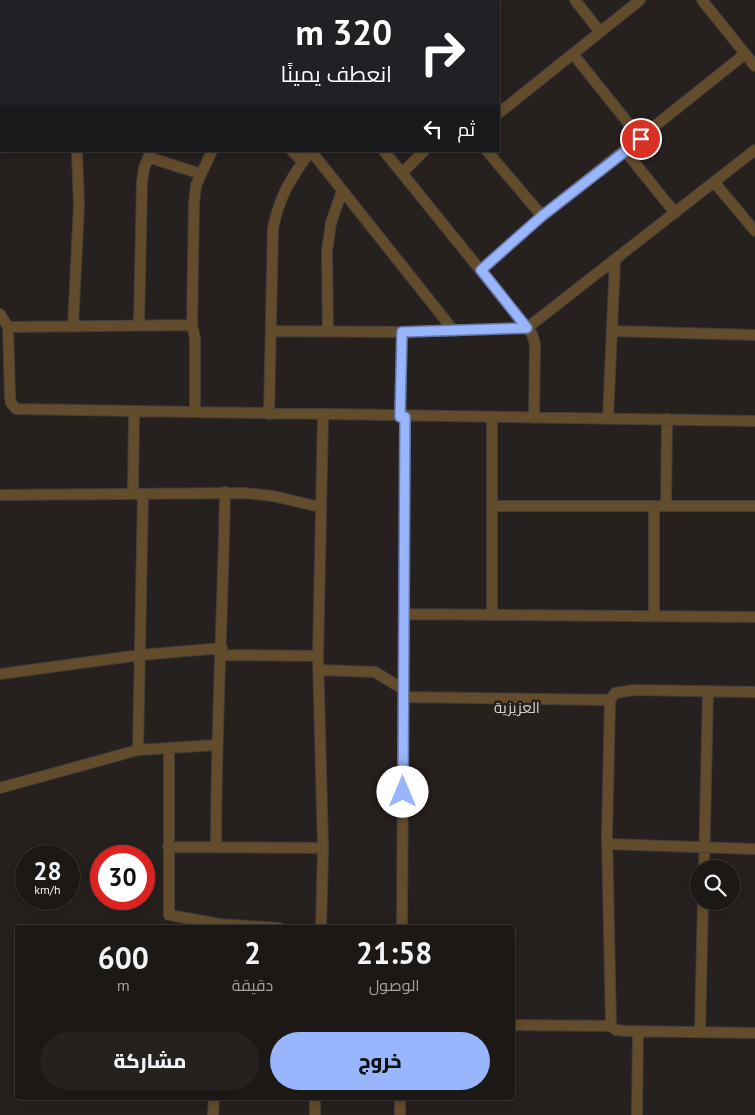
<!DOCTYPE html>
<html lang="ar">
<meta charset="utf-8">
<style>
:root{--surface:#1c1816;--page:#25211f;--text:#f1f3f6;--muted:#a0a0a1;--line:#3a3735;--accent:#98b5fd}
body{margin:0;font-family:"PT Sans",Cairo,sans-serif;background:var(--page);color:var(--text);direction:rtl;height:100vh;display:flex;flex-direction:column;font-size:19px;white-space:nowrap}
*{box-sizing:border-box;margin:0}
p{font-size:16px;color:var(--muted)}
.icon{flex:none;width:28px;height:28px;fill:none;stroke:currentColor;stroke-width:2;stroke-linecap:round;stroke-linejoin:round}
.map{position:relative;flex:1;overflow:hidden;direction:ltr}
.sheet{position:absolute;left:15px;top:925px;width:500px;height:175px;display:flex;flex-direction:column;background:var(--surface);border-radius:5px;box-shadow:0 2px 12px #0003,0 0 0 1px var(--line);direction:rtl}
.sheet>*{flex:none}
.hud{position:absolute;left:0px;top:0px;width:500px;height:152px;box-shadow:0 2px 12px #0003,0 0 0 1px var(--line);direction:rtl;background:#202124;color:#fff;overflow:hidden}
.tools{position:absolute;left:690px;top:860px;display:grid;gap:10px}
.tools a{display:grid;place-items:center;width:50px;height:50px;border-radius:50%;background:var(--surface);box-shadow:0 2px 12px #0003,0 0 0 1px var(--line);font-size:25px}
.speed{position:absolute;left:15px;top:845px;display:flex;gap:10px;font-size:25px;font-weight:700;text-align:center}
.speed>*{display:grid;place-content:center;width:65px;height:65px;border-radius:50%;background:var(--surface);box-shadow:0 2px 12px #0003,0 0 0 1px var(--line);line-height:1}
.speed small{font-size:12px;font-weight:400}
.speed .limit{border:8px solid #d22;background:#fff;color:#111}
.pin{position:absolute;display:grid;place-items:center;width:42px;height:42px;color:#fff;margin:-21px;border:2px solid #fff;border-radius:50%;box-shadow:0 1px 5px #0007}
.me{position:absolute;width:55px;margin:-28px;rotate:0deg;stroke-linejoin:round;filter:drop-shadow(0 0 4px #0008)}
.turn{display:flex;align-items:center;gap:18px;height:105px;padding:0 25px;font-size:22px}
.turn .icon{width:65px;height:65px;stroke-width:2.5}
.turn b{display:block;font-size:35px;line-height:42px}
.then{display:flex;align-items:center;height:48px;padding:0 25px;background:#0003;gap:10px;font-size:19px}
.eta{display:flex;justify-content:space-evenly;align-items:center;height:85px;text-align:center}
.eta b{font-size:30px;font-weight:800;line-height:35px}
.cta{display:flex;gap:10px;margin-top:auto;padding:10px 25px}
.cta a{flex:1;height:58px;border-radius:30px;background:var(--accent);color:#111;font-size:20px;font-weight:800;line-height:58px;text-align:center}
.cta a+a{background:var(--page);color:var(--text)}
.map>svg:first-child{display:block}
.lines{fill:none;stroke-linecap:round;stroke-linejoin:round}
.minor-casing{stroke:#423d3b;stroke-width:12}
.minor{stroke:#634c2b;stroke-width:10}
.route-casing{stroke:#6376a4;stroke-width:12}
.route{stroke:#98b5fd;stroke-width:9}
.labels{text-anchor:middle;stroke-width:5;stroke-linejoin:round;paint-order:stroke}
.neighbourhood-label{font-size:15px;fill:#d8d5d3;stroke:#26201e}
</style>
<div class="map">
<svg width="755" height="1115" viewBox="0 0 755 1115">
<rect width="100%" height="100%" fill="#26201e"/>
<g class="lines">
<defs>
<path id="minor" d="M67,0L68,1
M256,0L257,1
M359,0L360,1
M575,0L600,32
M702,0L755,66
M381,1L383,0
M573,54L641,139
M499,113L640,0
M0,136H1
M292,151L303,162
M311,151L454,331
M384,151L532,334L535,344L534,418
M487,151L542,216
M626,152L675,213
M148,157L201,174
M402,173L424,151
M714,182L755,231
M481,270L542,216L745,54
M0,314L8,327L10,396L11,403L16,409L755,421
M139,325L142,182L144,168L151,151
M192,325L195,338V412
M73,326L79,205L77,151
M8,327L192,325L194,203L196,185L212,151
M271,331L402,332L527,328L755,150
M613,331L755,335
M328,332L327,251L331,223L342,191
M269,414L273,228C280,194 291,179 310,151
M400,417L402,332
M492,418V615
M608,419L615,260
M133,494L134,411
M0,495L244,493L273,496L320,507
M492,506H755
M654,506V616
M666,506L667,419
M404,614L755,617
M222,655L318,656
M319,670L375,672L403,689
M0,674L140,655L222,648
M755,692L634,690L615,693L610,700L607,834L611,1026L616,1030L625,1031L755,1033
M403,697L610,700
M169,748V915L220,924L279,928
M138,750L143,494
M0,788L138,750L216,745
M607,844L755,849
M168,847L323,848
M216,847C216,729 223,611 225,492
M704,869L708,691
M321,928L323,848L318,656L323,416
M402,928L405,417
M512,1025L611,1026
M700,1032L703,901
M213,1115L214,1098
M315,1115V1098
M400,1115V1098
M637,1115L638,1031"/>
</defs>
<use href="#minor" class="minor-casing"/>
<use href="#minor" class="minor"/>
</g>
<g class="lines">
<defs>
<path id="route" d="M403,792L405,417H400L402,332L527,328L481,270L542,216L641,139"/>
</defs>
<use href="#route" class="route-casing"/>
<use href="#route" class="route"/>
</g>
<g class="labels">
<g class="neighbourhood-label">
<text x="517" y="713">العزيزية</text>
</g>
</g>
</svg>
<div class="tools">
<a><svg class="icon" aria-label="search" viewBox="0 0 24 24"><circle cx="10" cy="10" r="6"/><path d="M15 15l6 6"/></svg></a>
</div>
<div class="speed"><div>28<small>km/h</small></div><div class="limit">30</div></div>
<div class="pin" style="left:641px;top:139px;background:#d93025"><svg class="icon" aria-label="arrive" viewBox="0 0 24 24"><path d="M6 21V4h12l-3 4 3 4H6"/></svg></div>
<svg class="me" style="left:403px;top:792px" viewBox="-20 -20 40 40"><circle r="19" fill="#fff"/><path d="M0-13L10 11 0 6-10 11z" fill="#98b5fd"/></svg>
<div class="hud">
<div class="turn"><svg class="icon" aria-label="right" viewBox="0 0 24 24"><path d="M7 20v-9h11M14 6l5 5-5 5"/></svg><div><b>320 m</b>انعطف يمينًا</div></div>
<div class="then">ثم<svg class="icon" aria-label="left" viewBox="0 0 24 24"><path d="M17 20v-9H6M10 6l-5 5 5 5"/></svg></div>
</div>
<section class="sheet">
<div class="eta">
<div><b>21:58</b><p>الوصول</p></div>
<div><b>2</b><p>دقيقة</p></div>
<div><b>600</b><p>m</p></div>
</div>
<div class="cta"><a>خروج</a><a>مشاركة</a></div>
</section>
</div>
